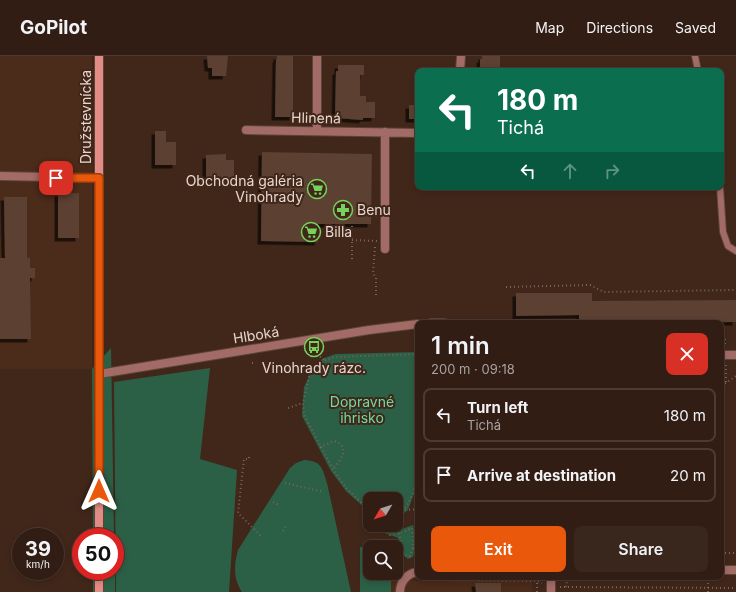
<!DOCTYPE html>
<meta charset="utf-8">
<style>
:root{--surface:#311d14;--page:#39261d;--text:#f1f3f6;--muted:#a8a2a0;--line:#4c3b34;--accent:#ea580c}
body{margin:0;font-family:Inter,sans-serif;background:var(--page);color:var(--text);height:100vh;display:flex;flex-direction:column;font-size:15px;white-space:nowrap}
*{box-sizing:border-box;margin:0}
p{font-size:13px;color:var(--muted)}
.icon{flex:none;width:22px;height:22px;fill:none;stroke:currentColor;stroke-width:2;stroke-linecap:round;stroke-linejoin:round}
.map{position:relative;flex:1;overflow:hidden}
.details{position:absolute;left:415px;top:264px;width:309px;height:260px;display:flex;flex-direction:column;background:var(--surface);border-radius:8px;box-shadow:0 2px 6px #0003,0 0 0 1px var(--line)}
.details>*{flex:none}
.top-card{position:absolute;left:415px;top:12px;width:309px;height:122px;border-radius:8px;box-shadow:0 2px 6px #0003,0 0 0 1px var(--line);background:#0b6e4f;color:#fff;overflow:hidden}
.needle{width:26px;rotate:231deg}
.buttons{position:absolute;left:363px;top:436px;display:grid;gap:8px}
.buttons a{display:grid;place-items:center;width:40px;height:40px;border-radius:8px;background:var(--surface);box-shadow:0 2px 6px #0003,0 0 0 1px var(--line);font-size:20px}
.speed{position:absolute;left:12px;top:472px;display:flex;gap:8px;font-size:20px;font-weight:700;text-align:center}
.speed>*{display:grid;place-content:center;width:52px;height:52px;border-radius:50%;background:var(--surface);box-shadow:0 2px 6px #0003,0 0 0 1px var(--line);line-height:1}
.speed small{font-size:10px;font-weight:400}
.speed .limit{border:6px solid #d22;background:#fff;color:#111}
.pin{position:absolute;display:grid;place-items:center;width:34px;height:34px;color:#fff;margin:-17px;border-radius:8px;box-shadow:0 2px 6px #0006}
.me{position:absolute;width:44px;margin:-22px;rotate:0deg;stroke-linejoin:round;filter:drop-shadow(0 0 3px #0008)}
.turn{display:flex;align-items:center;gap:14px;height:84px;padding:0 16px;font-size:18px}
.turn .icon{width:52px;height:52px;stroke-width:2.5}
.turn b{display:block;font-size:28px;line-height:34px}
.lanes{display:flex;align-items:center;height:38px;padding:0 16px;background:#0003;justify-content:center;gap:20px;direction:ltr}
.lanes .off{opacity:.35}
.round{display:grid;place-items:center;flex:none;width:42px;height:42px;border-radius:8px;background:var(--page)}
.summary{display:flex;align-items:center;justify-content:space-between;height:68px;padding:0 16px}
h1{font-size:24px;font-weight:600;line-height:30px}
.button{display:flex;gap:8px;margin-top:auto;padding:8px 16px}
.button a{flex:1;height:46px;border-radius:8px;background:var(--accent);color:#fff;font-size:16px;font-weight:600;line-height:46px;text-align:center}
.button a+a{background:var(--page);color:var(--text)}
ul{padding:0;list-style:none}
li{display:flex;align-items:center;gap:12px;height:54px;margin:0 8px 6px;padding:0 8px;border:2px solid var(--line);border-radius:8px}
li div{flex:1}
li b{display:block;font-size:15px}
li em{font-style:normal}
header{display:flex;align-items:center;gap:24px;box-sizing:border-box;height:56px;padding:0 20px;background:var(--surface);border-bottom:1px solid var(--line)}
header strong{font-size:19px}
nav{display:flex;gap:22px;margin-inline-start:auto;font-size:14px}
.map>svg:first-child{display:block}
.built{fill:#4b2b1a}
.green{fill:#2c6046}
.building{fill:#5b3f32;filter:url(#shadow)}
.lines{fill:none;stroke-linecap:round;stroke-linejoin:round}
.service-casing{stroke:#5c4337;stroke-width:8}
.minor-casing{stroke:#5c4337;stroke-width:10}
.secondary-casing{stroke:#5c4337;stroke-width:10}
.path{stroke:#7c655a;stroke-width:2;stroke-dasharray:1 3;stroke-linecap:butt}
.service{stroke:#a26b66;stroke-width:6}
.minor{stroke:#a26b66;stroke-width:8}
.secondary{stroke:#e38c85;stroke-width:8}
.route-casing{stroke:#983908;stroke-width:10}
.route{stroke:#ea580c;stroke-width:7}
.labels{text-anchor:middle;stroke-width:4;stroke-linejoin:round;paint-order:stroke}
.street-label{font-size:14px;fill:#e8d6ce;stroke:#41271a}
.poi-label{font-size:14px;fill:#e8d6ce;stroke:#41271a;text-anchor:start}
.park-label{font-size:14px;fill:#6fdaa3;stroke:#41271a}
</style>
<header>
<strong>GoPilot</strong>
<nav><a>Map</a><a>Directions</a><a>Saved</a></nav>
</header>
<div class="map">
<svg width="736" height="536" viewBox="0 0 736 536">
<defs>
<filter id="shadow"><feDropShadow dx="-3.5" dy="3.5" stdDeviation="0" flood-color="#0009"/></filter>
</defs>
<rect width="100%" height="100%" fill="#41271a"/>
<path class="built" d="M0,0H92V313H0Z
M360,491H392H370V517H396V505L403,525H532V536H360Z"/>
<path class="green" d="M111,292L114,481H93L92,313Z
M418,296V427L408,454L399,461L402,473L413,469C415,478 416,491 413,501L408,503L402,498L398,482L380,475L374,469H396V443H370V462L367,454L346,435L331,415L302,360L304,331L311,316L322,303L335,298Z
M210,312L200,403L237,414L229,536H116L114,326Z
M304,404C322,405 322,412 327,427L351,536H242C233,522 234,509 238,494L290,412L296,407Z
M360,491H392H370V517H391V536H360Z
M93,515H115V536H93Z"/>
<path class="building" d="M207,0H228L226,20H212V12H208Z
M277,0H293V61H275L276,3H277Z
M482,0H500V15H482V12H480V3H482Z
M338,9H364V19H360V40H366V46H375V62H363V64L335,62L336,15H338Z
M409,49H418V63H409Z
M155,75H166V86H176V109H155Z
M262,96L372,98L371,168H318V186L261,185Z
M226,98V104H234V122L206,123V99Z
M58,137H79V182H58Z
M4,141H27V202H30V212H35V222H30L31,283H0V202H5Z
M516,237H592V245L736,244V266L593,267V263H579V259L516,260Z
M475,527H501V536H476Z"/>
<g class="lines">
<defs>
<path id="service" d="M695,0L698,15
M720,131L723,176L728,190L736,195"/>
<path id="minor" d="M317,0V74
M460,15L461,0
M246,74L418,77
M0,120L99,122
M385,193V76
M431,267H444
M721,299H736
M99,318L369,274L418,268
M721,514H736
M400,536C400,526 407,517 418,516
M551,536V521"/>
<path id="secondary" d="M99,0V481
M99,515V536"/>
</defs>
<use href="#service" class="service-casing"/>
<use href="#minor" class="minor-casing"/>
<use href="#secondary" class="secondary-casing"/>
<path class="path" d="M352,184L377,185
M375,191L373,217L376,222V241
M352,203V169
M506,231L590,229L604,236L736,234
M725,283V290
M310,294L325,304
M252,307H253
M726,309V327
M721,328L726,327L736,320
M288,352L303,347
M320,391L334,385C351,390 341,404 333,413
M249,401V403H244L238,457L261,480
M285,427L324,436
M273,446L280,450
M405,454L418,453
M370,455L346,432L333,413L304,359L303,347L309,321L315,312L322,305L335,301L418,298
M396,460C410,450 413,437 418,421
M377,469L390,479L399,478L412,472L413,492L410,500L404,499L396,461
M283,475L286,470
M413,492L418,494
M721,497H736
M442,524L537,525L542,527
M560,531L736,532
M566,531L567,525
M537,536V525
M708,536V521"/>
<use href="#service" class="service"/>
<use href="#minor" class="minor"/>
<use href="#secondary" class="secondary"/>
</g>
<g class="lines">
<defs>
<path id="route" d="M56,122H99V435"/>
</defs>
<use href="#route" class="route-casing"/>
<use href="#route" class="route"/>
</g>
<defs>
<symbol id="supermarket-ring" viewBox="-11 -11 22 22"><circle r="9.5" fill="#41271a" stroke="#75d25b" stroke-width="1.5"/><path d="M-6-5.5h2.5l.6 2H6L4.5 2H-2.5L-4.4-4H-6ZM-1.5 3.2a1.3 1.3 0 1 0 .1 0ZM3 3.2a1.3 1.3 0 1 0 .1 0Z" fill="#75d25b"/></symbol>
<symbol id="pharmacy-ring" viewBox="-11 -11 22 22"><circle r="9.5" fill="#41271a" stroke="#75d25b" stroke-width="1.5"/><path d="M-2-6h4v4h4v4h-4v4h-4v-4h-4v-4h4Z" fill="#75d25b"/></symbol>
<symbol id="bus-ring" viewBox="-11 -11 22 22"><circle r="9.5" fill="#41271a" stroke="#75d25b" stroke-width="1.5"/><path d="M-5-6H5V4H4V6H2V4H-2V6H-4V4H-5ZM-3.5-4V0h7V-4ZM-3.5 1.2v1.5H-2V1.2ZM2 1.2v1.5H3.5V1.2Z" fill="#75d25b"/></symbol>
</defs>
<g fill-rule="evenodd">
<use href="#supermarket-ring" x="306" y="122" width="22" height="22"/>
<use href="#pharmacy-ring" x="332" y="143" width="22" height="22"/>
<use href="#supermarket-ring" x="300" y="165" width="22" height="22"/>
<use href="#bus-ring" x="303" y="280" width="22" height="22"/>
</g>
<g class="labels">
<g class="street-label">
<text transform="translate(86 61) rotate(-90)" y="5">Družstevnícka</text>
<text transform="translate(316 62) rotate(1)" y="5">Hlinená</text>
<text transform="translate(256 279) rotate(-9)" y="5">Hlboká</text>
</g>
<g class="poi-label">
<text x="303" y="130" text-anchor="end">Obchodná galéria<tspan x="303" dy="16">Vinohrady</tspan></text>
<text x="357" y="159">Benu</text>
<text x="325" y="181">Billa</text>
<text x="314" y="317" text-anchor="middle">Vinohrady rázc.</text>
</g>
<g class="park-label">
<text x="362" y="351">Dopravné<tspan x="362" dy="16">ihrisko</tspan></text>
</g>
</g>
</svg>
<div class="buttons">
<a><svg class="needle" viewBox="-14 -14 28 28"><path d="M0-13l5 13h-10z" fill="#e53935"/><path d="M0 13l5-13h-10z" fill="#a8a2a0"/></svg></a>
<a><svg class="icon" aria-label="search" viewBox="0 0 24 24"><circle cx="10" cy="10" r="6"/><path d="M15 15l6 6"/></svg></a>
</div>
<div class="speed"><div>39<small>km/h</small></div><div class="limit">50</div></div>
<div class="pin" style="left:56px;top:122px;background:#d93025"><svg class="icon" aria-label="arrive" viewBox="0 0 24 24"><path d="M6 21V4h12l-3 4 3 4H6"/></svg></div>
<svg class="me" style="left:99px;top:435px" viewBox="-20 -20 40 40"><path d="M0-17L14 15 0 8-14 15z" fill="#ea580c" stroke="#fff" stroke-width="4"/></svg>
<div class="top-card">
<div class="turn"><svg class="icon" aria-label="left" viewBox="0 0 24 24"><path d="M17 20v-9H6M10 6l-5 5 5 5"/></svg><div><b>180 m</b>Tichá</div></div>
<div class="lanes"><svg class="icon" aria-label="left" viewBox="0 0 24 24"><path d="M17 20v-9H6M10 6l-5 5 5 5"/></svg><svg class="icon off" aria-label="ahead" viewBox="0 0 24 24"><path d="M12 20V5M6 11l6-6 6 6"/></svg><svg class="icon off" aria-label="right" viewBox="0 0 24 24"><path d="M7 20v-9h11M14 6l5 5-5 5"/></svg></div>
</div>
<section class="details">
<div class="summary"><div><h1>1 min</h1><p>200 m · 09:18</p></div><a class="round" style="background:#d93025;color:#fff"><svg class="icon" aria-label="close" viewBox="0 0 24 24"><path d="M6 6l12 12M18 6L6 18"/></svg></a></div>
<ul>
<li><svg class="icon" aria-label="left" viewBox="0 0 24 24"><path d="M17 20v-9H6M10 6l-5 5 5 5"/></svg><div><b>Turn left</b><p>Tichá</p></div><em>180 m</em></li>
<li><svg class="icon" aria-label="arrive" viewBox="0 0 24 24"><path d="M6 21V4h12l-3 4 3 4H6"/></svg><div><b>Arrive at destination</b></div><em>20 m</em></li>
</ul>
<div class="button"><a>Exit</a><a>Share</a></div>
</section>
</div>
